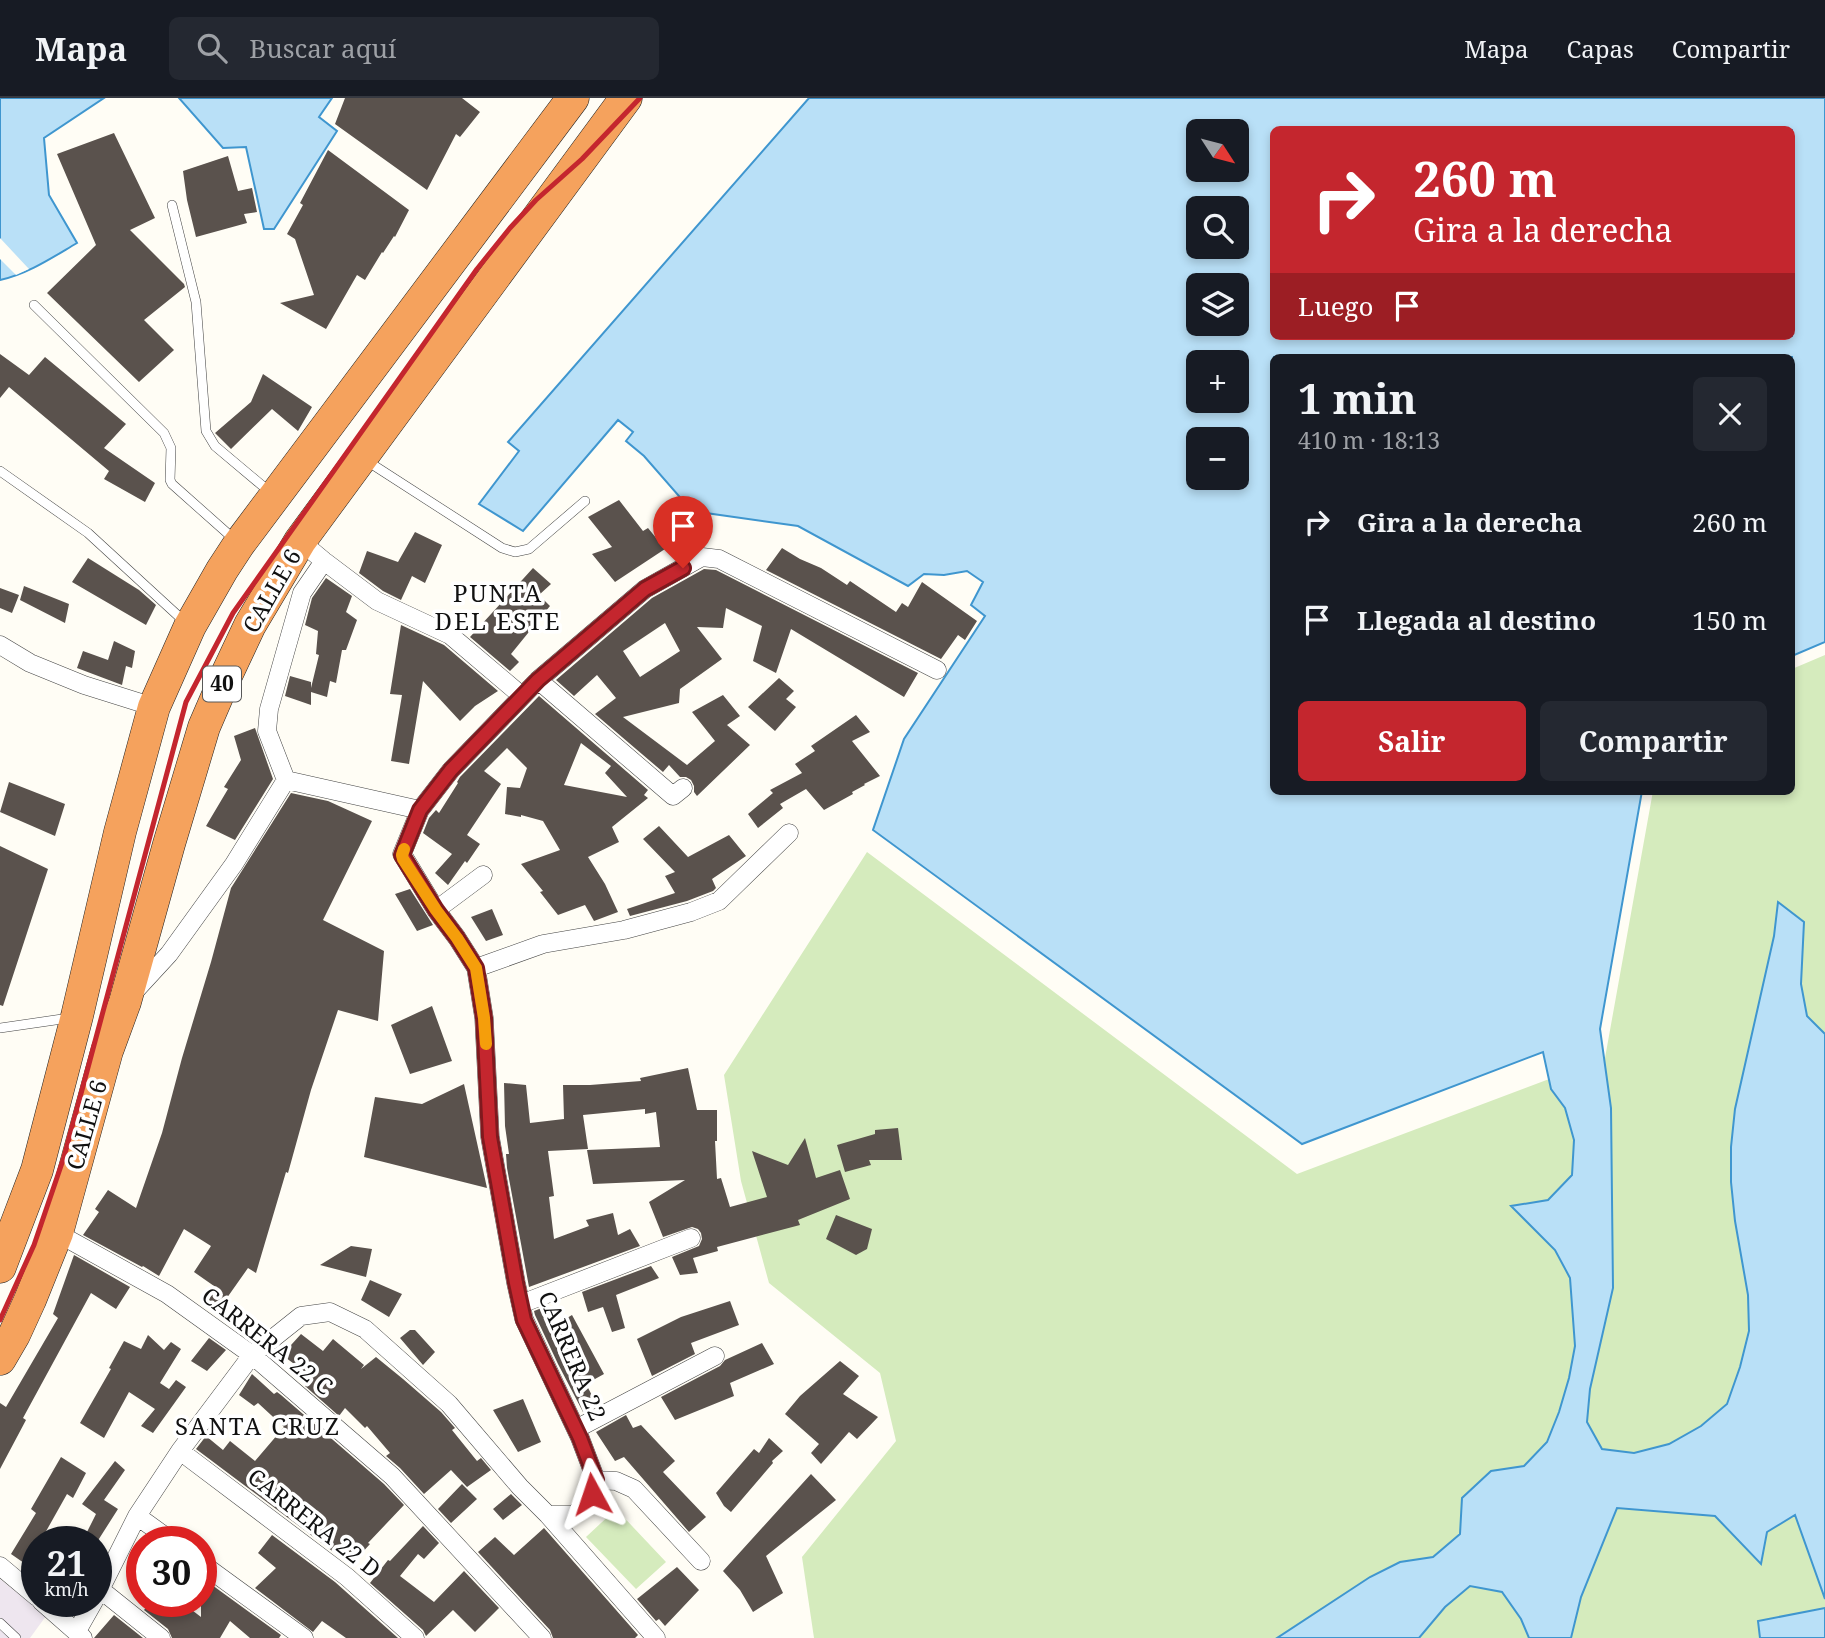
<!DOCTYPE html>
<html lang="es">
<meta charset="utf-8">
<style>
:root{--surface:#171b24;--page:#242831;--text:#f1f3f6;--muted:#9ea1a6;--line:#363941;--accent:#c4262e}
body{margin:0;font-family:"Noto Serif",serif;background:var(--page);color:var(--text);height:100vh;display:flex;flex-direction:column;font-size:26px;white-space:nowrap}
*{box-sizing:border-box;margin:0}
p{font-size:23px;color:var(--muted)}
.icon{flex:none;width:38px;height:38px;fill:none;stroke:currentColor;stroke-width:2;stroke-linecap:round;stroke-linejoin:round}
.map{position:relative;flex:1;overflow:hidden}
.side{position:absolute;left:1270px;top:256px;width:525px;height:441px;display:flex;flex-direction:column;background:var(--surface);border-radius:10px;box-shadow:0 4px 10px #0003}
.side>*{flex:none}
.top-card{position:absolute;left:1270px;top:28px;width:525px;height:214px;border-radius:10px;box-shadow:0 4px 10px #0003;background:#c4262e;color:#fff;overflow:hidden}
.needle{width:46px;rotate:126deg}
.tools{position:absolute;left:1186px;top:21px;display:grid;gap:14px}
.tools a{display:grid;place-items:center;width:63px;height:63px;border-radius:10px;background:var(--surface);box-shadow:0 4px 10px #0003;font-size:35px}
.speed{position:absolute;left:21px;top:1428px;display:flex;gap:14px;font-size:35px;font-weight:700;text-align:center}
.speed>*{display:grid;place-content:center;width:91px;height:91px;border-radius:50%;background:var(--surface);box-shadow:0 4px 10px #0003;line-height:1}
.speed small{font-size:18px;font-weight:400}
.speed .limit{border:10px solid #d22;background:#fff;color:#111}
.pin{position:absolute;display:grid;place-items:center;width:60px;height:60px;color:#fff;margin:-72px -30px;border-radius:50% 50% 50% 0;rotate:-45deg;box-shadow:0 0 7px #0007}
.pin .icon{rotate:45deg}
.me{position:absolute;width:77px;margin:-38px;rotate:355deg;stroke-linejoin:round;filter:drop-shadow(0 0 5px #0008)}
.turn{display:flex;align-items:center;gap:24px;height:147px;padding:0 28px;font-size:32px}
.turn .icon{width:91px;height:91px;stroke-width:2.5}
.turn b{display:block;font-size:49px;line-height:60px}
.then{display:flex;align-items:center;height:66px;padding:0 28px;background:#0003;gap:14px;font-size:26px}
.round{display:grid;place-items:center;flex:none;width:74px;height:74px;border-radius:10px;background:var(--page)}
.summary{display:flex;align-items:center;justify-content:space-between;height:119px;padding:0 28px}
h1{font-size:42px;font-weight:700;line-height:52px}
.cta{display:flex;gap:14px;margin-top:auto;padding:14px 28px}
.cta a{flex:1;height:80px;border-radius:10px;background:var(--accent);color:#fff;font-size:28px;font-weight:700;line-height:80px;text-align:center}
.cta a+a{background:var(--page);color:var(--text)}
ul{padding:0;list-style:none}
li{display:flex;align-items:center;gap:21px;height:98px;padding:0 28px}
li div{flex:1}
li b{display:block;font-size:26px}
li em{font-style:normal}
header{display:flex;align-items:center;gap:42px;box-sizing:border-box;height:98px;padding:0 35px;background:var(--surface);border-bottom:2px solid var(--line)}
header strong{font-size:33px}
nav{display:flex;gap:38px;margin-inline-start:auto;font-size:24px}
.search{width:490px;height:63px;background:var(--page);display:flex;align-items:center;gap:18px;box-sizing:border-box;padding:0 24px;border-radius:10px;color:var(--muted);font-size:26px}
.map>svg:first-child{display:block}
.industrial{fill:#eee6ef}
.green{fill:#d5ebbd}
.water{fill:#b9e0f7;stroke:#3f96cf;stroke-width:2;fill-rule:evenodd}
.pier{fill:#fffdf5}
.building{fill:#5a524d;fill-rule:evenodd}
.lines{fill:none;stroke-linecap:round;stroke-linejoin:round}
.lane-casing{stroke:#444;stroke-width:10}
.street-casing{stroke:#444;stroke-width:19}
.highway-casing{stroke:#222;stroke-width:33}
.lane{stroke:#fff;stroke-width:9}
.street{stroke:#fff;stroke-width:18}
.highway{stroke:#f5a25d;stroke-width:32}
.rail{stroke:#c4262e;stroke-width:5}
.route-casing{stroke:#7f191e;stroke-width:18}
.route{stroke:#c4262e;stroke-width:12}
.slow{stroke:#f59e0b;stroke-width:12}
.labels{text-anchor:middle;stroke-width:7;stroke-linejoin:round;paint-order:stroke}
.shield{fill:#fff;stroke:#585858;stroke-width:2}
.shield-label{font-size:21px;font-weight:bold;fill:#111}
.street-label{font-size:23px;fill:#111;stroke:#fff}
.neighbourhood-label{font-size:24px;letter-spacing:2px;fill:#111;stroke:#fff}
</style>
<header>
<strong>Mapa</strong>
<div class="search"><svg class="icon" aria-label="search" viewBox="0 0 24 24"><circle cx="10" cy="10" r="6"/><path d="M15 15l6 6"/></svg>Buscar aquí</div>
<nav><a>Mapa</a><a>Capas</a><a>Compartir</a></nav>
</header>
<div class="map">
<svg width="1825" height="1540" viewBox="0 0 1825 1540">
<rect width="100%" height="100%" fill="#fffdf5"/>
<path class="industrial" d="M0,1481L46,1518L30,1540H0Z"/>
<path class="green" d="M1825,557V1540H814L802,1459L896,1343L880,1275L769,1185L741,1083L724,977L867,754L1297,1076L1605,960L1653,693H1792V571Z
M616,1411L666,1464L636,1491L586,1439Z"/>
<path class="water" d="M0,0H104L44,40L49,97L77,145C53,159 28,176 0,182Z
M179,0H332L319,19L337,33L274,131H264L246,49L223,50Z
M809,0H1825V544L1792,558V259H1274V693H1642L1600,931L1611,1010L1613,1190L1590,1291L1587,1324L1602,1351L1634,1355L1669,1346L1701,1328L1727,1306L1740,1269L1749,1233L1748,1197L1735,1123L1731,1084V1049L1735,1011L1774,838L1778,804L1804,824L1801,886L1807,918L1825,936V1501L1795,1417L1767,1434L1761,1466L1715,1418L1617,1410L1581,1499L1571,1540H1529L1521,1521L1502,1494L1470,1488L1445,1509L1419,1540H1277L1370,1479L1400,1464L1433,1459L1460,1436L1462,1400L1491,1373L1524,1368L1547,1344L1559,1314L1569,1280L1575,1248L1570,1180L1555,1152L1511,1108L1548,1102L1572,1077L1574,1042L1565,1010L1551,991L1543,954L1302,1046L873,732L904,641L985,518L971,507L983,484L967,473L944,477L924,476L908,488L798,428L692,413L644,358L626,343L633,334L618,322L523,433L479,406L519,353L508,344ZM1274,32H1792V238H1274ZM1199,33H1237V72H1199ZM1199,110H1237V149H1199ZM1199,187H1237V226H1199ZM1199,264H1237V303H1199ZM1199,341H1237V380H1199Z
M1825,1510V1540H1760L1758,1523Z"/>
<path class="pier" d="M0,140L29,171L16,177L0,161Z"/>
<path class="building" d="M345,0H462L480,14L460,39L456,36L427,92L335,26Z
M114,35L155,120L130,132L184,186L185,189L144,222L174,252L139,284L47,195L96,147L57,56Z
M328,52L409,112L395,139L394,138L383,155L382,154L365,182L357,177L326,231L280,205L314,197L295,141L287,136L303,107L300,105Z
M228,58L238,93L252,90L257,114L244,116L247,125L196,139L187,102L183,73Z
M0,256L29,277L45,259L126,326L104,350L155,385L145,404L104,381L109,373L9,289L0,300Z
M263,276L312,309L298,333L272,311L231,351L215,335L251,304Z
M619,402L643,433L648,430L665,451L615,484L592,456L612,449L588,419Z
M415,434L442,447L425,485L412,478L401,502L383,493L359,475L367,453L398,464Z
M782,450L800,461L821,470L847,487L850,483L896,514L902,505L908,509L922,484L977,523L965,542L958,537L941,561L766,472Z
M88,460L139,492L156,507L146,527L72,484Z
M533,470L551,486L539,497L550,508L511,556L519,564L510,573L470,539Z
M704,471L716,472L918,575L904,599L791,531L776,575L753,563L762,528L726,510L723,530L697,529L722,561L680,591L679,605L623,619L687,667L715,643L692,614L723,597L740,618L727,627L750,647L697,698L694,694V688L691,682L686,679H680L669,667L663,674L595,616L616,600L597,577L574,598L556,582L652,500ZM665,525L680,553L640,579L623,553Z
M326,480L352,498L346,514L357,522L346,552H342L336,585L330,583L327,599L311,594V607L285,598L290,578L311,584V590L319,557L316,556L318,533L305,527L312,500Z
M24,488L69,506L65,525L20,502Z
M0,490L19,497L12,515L0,510Z
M401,527L444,547L498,593L475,608L460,623L423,583L409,666L391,663L402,597L390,596Z
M114,543L135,553L132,570L126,568L122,587L77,570L83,553L108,562Z
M779,580L794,593L786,601L796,609L775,633L748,609Z
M539,598L648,692L644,697L648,700L612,729L619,744L588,759L605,786L618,814L594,823L585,807L558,817L540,794L543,793L521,766L560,752L543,723L521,717V719L505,716L507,689L520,690L527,670L507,650L484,673L501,686L467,737L480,746L467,765L465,763L448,787L435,775L452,756L423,735L429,720L436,712L439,715L458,685L457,684L460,679ZM581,645L611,668L605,675L627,699L564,687Z
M856,617L870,634L852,643L880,678L864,686L865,687L852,694L853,696L824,712L806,691L780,706L783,710L758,730L748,716L773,695L770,692L802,675L795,666L815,653L811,648Z
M255,630L273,681L235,742L206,728L228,691L224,689L241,662L234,638Z
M9,684L65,706L55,738L0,714Z
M291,695L328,703L372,723L323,822L384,853L378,923L338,912L311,992L288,1075L286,1074L256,1175L248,1170L217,1214L207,1207L214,1188L194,1174L211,1148L184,1131L159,1178L143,1168L142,1169L83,1137L99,1114L95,1111L108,1092L136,1110L162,1035L182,960L211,864L231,790Z
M659,728L688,759L729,737L746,758L712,781L716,790L713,793L687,803L630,818L627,811L675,795L665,778L675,774L643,741Z
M0,748L48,771L3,908L0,907Z
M410,791L433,827L417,833L395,796Z
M492,811L503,837L486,843L471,819Z
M432,908L452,963L410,976L391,927Z
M688,970L697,1012H717V1043H715L717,1081L721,1080L730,1109L767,1099L752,1053L788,1067L805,1040L816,1080L840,1072L850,1101L798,1122L800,1127L717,1149L718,1153L693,1160L698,1175L680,1177L672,1159L699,1148L702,1141L701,1135L698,1131L692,1129L663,1139L649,1104L685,1082L593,1086L587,1052L660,1049L656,1014L645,1016V1011L583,1017L588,1051L548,1053L554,1098L549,1099L554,1141L589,1128L586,1122L613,1115L618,1137L630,1131L640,1148L529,1189L507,1070L506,1056H509L505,1028L504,985L526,987L530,1025L564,1021L563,987H590L641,983L640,980Z
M464,986L487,1090L364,1059L375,999L422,1006Z
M898,1030L902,1062H869L871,1067L845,1074L837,1047L875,1036V1032Z
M836,1117L872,1131L867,1151L856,1157L826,1141Z
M351,1148L372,1151L366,1179L320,1167Z
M74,1157L130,1189L116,1211L91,1195L23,1320L26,1322L0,1371V1305L6,1309L58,1220L53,1216Z
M651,1168L659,1180L616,1197L625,1230L612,1234L603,1209L588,1214L582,1194Z
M370,1182L402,1196L389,1219L361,1202Z
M730,1203L739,1227L691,1245L695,1256L652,1278L637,1241L681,1219Z
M547,1208L557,1226L572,1217L604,1276L586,1286L597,1307L583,1314L558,1266L535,1217L534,1213Z
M410,1232H415L435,1254L423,1267L400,1240Z
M301,1236L323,1253L333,1241L364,1267L361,1271L376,1259L403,1281L441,1314L455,1330L452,1332L477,1363L481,1360L491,1372L467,1389L451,1372L424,1396L400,1370L386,1358L390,1355L367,1328L365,1330L345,1310L339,1318L305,1288L312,1279L282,1257Z
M148,1237L164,1252L171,1244L181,1251L160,1285L169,1291L176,1282L186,1289L153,1335L141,1328L155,1311L129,1294L104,1340L80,1325L111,1271L109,1270L124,1243L141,1251Z
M209,1240L226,1252L207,1273L191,1263Z
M762,1245L774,1266L730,1285L734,1298L675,1322L661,1299L720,1268L725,1262Z
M840,1263L859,1278L843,1296L878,1319L857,1341L849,1334L821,1366L811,1355L819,1346L785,1316L800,1298Z
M252,1276L274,1296L277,1294L281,1297L384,1386L404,1407L368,1445L370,1446L351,1467L196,1351L206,1338L223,1352L230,1343L255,1363L284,1329L258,1305L254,1308L239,1297Z
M523,1301L541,1344L518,1354L493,1312Z
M626,1317L633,1330L641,1327L675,1363L663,1374L706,1419L689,1434L624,1359L615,1363L596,1334Z
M769,1340L783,1353L772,1363L773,1365L731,1414L724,1408L716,1395L754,1351L759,1355Z
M61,1359L86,1375L73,1400L67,1396L40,1444H37V1474L11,1456L36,1415L31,1411Z
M115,1363L125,1372L104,1402L118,1411L97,1444H82L96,1416L82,1406Z
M811,1376L836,1402L766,1458L783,1495L753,1514L740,1492L723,1473Z
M462,1386L477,1401L451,1425L438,1411Z
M511,1396L522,1407L503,1422L493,1411Z
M423,1428L439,1445L424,1461L418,1456L400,1478L434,1504L464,1473L499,1510L475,1534L453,1512L426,1538L423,1532L370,1485L388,1462L390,1463Z
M544,1430L638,1537L635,1540H553L550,1532L478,1454L495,1439L514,1457Z
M272,1437L335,1484L398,1540H346L322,1523L313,1534L255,1490L276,1470L258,1455Z
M677,1469L699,1492L665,1528L659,1521L656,1523L637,1501Z
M201,1479L281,1537L279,1540H250L230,1523L220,1540H172L168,1531L144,1512L151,1503H180L201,1519Z
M114,1517L143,1540H94Z"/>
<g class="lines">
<defs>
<path id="lane" d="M172,107L196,204L206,333L215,348L271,395
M34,207L164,335L171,350L170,382L172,386L235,442
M367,363L502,450L515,454L529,451L585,403
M0,373L88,435L186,525
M0,930L69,920
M0,1525L16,1540"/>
<path id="street" d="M300,443L324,463L377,503L450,537L522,598
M0,547L30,565L84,587L154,609
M538,582L673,698L683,690
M286,682L420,712
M436,812L483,777
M476,870L543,846L624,832L691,814L719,803L789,735
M134,894L169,856L234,766L286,682L267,633L269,611L302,495L324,463
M57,1135L167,1196L252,1257L392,1378L542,1540
M521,1206L691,1140
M576,1331L715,1258
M180,1353L347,1479L415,1540
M596,1382L616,1383L634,1391L701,1463
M548,1417H573L580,1412L592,1396L596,1382L580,1340L524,1221L516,1185L490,1039L484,920L476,870L457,840L436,812L402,756L420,712L451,672L538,582L645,491L702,459L719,461L937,572
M137,1418L173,1444
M201,1465L304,1540
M0,1468L37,1499
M101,1492L161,1540
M96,1500L137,1418L180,1353L252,1257L301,1218L330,1214L365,1231L449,1306L520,1389L548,1417L656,1540
M41,1503L83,1540
M77,1533L94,1503"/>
<path id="highway" d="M0,1169L37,1072L77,918L120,734L154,609L190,528L222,472L239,446L573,0
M0,1261L14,1237L30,1202L57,1135L107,953L125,904L169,746L204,629L226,578L250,527L300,443L626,0"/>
</defs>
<use href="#lane" class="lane-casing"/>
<use href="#street" class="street-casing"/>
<use href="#highway" class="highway-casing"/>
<use href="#lane" class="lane"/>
<use href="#street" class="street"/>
<use href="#highway" class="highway"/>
<path class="rail" d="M0,1222L34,1147L64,1059L186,604L233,515L477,171L510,130L536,102L582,61L640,0"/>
</g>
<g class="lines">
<defs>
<path id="route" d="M592,1396L596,1382L580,1340L524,1222L516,1185L490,1039L484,920L476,870L457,840L436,812L402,757L420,712L451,672L538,582L645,491L683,470"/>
</defs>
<use href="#route" class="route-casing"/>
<use href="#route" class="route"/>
<path class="slow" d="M404,751L402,757L403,761L436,812L457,840L476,870L484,920L486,946"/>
</g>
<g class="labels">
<rect class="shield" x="203" y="568.5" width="38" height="35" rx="5"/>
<g class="shield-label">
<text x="222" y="593">40</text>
</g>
<g class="street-label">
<text transform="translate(272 493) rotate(-60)" y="8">CALLE 6</text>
<text transform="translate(87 1027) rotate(-74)" y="8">CALLE 6</text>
<text transform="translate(267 1243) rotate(38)" y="8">CARRERA 22 C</text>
<text transform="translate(572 1258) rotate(67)" y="8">CARRERA 22</text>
<text transform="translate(314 1425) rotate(38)" y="8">CARRERA 22 D</text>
</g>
<g class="neighbourhood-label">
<text x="498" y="504">PUNTA<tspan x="498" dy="28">DEL ESTE</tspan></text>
<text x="258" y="1337">SANTA CRUZ</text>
</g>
</g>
</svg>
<div class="tools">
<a><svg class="needle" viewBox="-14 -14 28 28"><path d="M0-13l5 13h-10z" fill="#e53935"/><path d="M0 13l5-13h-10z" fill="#9ea1a6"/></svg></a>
<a><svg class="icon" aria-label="search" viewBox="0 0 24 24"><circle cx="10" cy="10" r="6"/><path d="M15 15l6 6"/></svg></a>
<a><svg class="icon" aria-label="layers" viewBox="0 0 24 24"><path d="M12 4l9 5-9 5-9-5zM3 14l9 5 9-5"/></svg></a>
<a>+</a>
<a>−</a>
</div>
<div class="speed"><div>21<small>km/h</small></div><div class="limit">30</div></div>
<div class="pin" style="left:683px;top:470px;background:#d93025"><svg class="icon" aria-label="arrive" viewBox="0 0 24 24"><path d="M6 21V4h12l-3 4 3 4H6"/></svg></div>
<svg class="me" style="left:592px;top:1396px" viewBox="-20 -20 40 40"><path d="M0-17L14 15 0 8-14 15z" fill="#c4262e" stroke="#fff" stroke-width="4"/></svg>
<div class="top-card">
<div class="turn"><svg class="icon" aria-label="right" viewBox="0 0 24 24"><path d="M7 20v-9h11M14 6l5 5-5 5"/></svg><div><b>260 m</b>Gira a la derecha</div></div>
<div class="then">Luego<svg class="icon" aria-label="arrive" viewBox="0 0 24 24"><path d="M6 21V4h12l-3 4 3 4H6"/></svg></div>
</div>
<section class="side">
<div class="summary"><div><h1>1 min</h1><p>410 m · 18:13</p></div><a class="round"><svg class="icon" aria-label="close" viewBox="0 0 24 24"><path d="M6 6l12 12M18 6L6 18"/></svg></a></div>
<ul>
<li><svg class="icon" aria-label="right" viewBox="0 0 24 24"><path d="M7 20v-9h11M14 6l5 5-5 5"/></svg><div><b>Gira a la derecha</b></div><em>260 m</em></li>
<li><svg class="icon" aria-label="arrive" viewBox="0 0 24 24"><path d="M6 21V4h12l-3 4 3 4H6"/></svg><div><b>Llegada al destino</b></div><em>150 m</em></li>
</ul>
<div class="cta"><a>Salir</a><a>Compartir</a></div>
</section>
</div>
